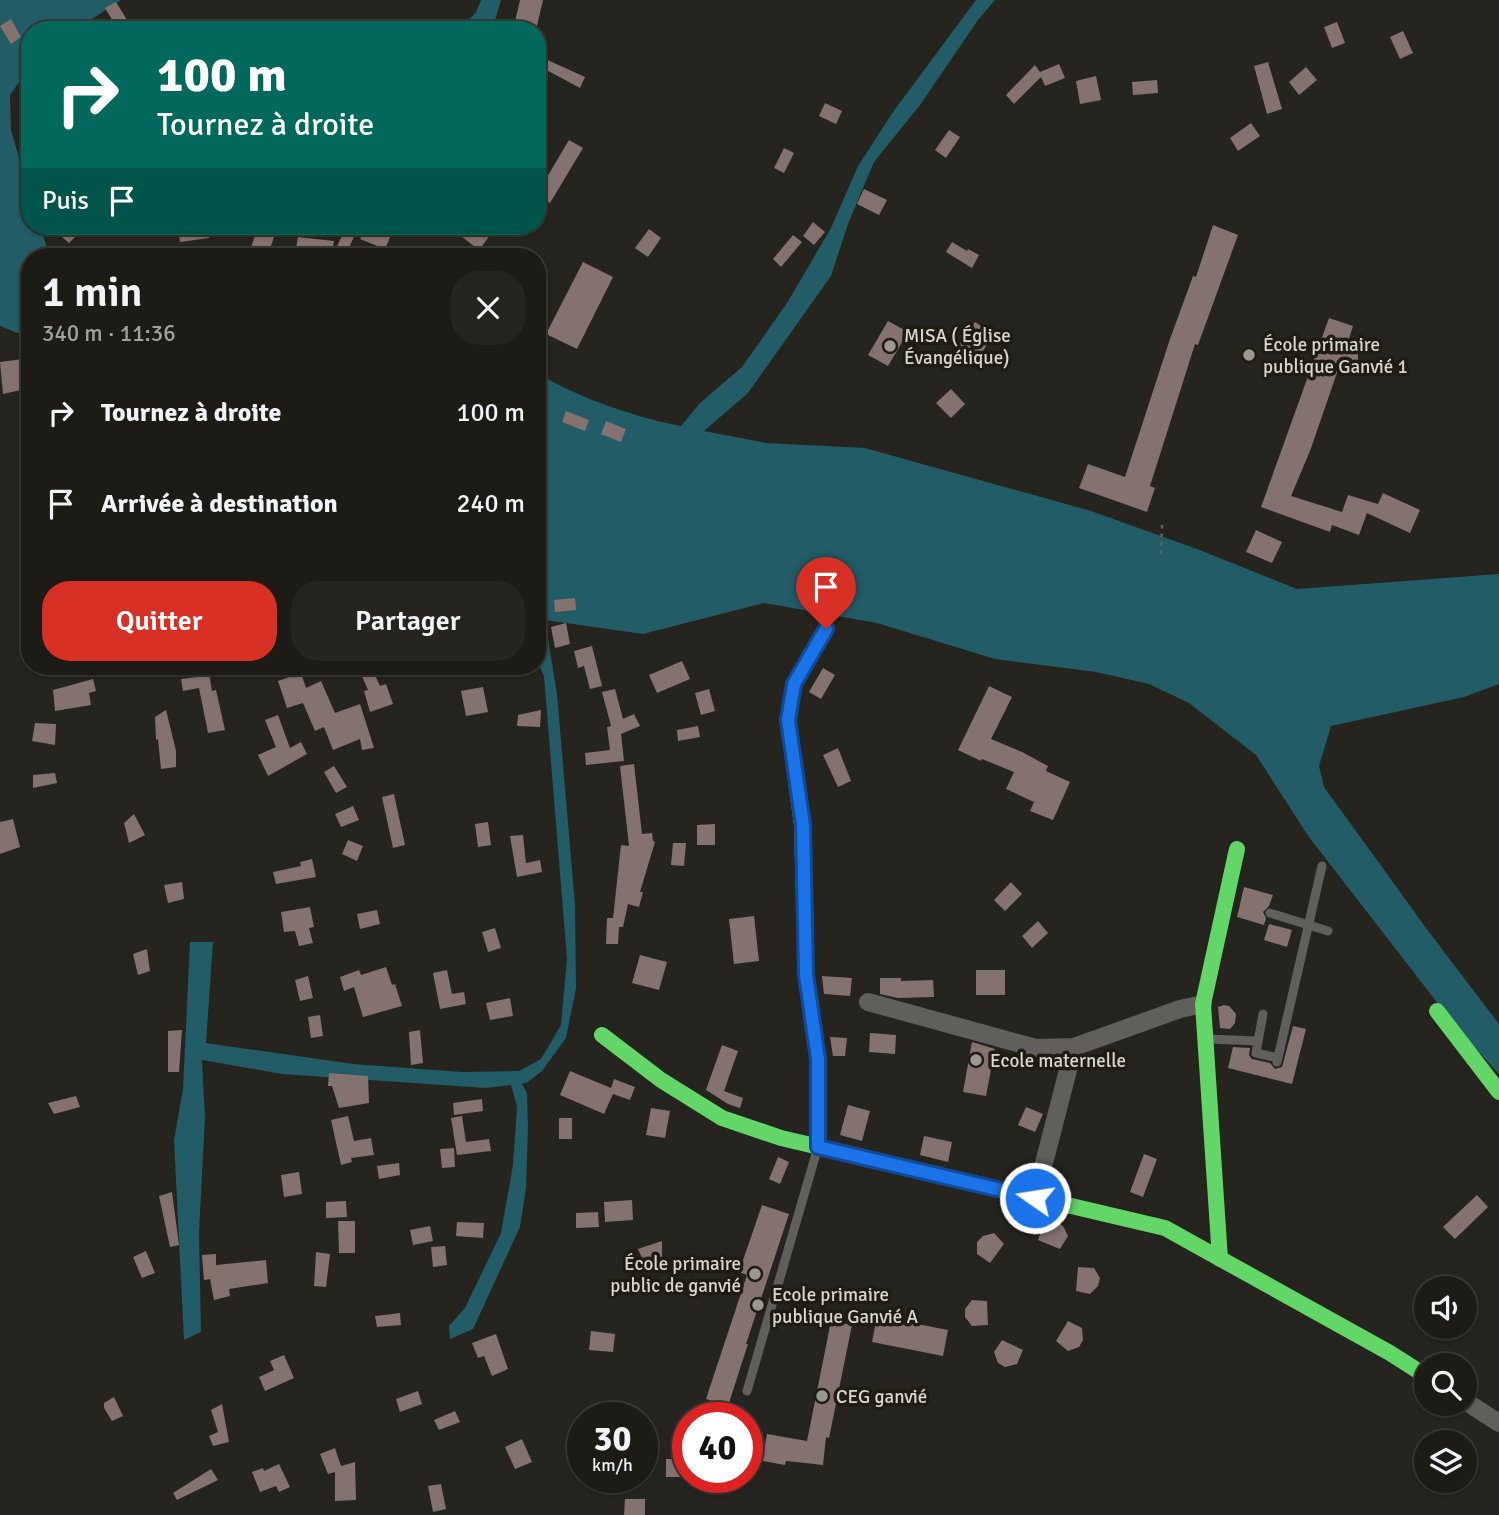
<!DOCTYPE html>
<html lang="fr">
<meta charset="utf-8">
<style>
:root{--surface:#1c1b16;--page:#25241f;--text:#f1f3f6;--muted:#a0a1a1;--line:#3a3935;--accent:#d93025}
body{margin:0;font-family:Signika,sans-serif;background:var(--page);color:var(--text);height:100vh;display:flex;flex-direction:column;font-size:26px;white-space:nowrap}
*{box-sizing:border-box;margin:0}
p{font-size:23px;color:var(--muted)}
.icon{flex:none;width:38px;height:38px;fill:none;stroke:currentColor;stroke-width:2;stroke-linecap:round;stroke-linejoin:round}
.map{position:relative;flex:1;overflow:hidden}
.panel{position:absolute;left:21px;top:248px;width:525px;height:427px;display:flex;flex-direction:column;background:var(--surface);border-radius:28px;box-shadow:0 2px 5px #0004,0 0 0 2px var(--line)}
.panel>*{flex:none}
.hud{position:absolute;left:21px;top:21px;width:525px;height:214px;border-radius:28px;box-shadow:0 2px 5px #0004,0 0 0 2px var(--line);background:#00695c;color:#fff;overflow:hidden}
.controls{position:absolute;left:1414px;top:1276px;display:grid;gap:14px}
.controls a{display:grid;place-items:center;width:63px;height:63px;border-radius:50%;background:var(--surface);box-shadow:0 2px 5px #0004,0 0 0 2px var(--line);font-size:35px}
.speed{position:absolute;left:567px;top:1402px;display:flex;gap:14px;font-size:35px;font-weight:700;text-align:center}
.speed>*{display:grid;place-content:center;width:91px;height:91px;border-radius:50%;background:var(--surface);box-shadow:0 2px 5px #0004,0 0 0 2px var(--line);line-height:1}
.speed small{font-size:18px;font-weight:400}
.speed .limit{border:10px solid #d22;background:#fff;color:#111}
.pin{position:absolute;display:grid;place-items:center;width:60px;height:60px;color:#fff;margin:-72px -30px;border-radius:50% 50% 50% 0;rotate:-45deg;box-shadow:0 0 7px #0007}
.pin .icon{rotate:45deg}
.me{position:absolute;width:77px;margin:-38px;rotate:283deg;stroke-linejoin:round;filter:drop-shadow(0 0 5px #0008)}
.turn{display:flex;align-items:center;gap:24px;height:147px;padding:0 21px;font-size:32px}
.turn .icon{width:91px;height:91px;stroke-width:2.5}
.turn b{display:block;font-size:49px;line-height:60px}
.then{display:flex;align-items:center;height:66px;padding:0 21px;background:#0003;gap:14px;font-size:26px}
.round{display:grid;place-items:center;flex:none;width:74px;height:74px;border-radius:28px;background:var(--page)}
.head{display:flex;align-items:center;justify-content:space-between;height:119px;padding:0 21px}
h1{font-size:42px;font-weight:600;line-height:52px}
.primary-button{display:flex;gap:14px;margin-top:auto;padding:14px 21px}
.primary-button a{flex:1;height:80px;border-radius:28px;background:var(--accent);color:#fff;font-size:28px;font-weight:600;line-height:80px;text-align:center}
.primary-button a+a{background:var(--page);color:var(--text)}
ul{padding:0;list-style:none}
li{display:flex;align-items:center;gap:21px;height:91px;padding:0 21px}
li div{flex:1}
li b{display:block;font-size:26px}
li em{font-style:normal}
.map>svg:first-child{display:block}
.water{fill:#215c67}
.building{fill:#84726f}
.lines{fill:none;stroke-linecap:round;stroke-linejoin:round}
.path{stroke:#62615f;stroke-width:2.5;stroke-dasharray:3.5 5;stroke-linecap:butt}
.lane{stroke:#615f5c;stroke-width:9}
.street{stroke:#615f5c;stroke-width:18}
.fast{stroke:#63d668;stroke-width:16}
.route-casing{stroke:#114b97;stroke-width:18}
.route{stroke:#1a73e8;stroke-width:12}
.poi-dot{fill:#9a9891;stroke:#1f1d11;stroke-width:2.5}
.labels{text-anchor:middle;stroke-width:7;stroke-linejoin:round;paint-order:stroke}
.poi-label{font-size:19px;fill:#d8d7cf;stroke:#1f1d11;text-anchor:start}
</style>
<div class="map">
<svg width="1499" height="1515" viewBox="0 0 1499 1515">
<rect width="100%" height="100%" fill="#26241e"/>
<path class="water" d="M0,0H121L75,30H30V67L10,95L11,130L30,196V226H40L50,257H30V338L0,326Z
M481,0H501L492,30H460L476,12Z
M976,0H995L978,20L920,105L874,162L848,224L831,276L748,393L704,431L766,443L865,448L1091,511L1197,549L1297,589L1499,574V684L1464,697L1331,726L1319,766L1324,787L1429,932L1499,1024V1074L1456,1027L1309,837L1256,755L1189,703L1149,684L1096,672L995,659L877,623L764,603L643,634L538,619L548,639L557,694L575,905L576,988L566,1038L542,1071L528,1082L522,1084L527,1093L528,1128L526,1188L520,1227L473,1329L450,1339L449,1326L465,1308L501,1233L513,1165L517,1106L511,1085L486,1088L282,1074L202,1060L205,1118L199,1232L201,1332L184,1340L174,1140L183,1089L190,942H213L206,1043L353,1064L462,1072L519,1071L541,1059L561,1025L567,959L544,676L537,660V373C579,398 634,417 681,426L700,403L742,367L787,303L831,228L858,166L893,112Z"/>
<path class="building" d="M520,0H543L536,30H513Z
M116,2L127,20L116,26L105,8Z
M11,19L21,37L11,44L0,26Z
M1337,22L1345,43L1332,48L1324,27Z
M1403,31L1413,53L1400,59L1390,37Z
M543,58L585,77L580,88L539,66Z
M1268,62L1282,109L1267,114L1254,66Z
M1059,64L1065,78L1045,86L1041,77L1014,104L1006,95L1035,65L1040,72Z
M1306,67L1317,80L1299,95L1289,82Z
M1096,76L1101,100L1080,104L1076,81Z
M1157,80L1158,93L1133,95L1132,82Z
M825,103L842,111L836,124L819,116Z
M1251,123L1260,136L1238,151L1230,138Z
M949,130L960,137L946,158L935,150Z
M569,140L583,148L550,203L537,194Z
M784,148L794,153L784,173L774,168Z
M864,189L887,200L879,215L857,204Z
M813,222L825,232L814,245L803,236Z
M1213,225L1238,235L1198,345L1195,344L1150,486L1155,488L1147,512L1079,488L1088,464L1125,477L1170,339L1193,276L1196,277Z
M49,226H86L69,243Z
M192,226H208L209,238L180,242L178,228Z
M258,226H278L267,257H248Z
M346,226H359L346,254L336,249Z
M366,226H395L385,249L360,239Z
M448,226H497L479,250Z
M649,229L661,238L648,257L635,248Z
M793,235L802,242L781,267L773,259Z
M298,237L334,241L331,257L295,254Z
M952,242L967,251L968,249L979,255L972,268L946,252Z
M583,262L613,277L577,349L546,334Z
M1329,318L1353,326L1346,348H1358V367H1339L1310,451L1291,496L1342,512L1348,495L1378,504L1383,493L1420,510L1410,533L1367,513L1359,535L1332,525L1330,532L1261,507Z
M888,321L908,332L888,366L868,355Z
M975,322L994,335L973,365L954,352Z
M23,359L25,389L3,394L0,362Z
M951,389L965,404L951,418L936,403Z
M566,411L589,420L585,431L562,422Z
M606,421L626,429L621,442L601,434Z
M1256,530L1282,542L1272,563L1246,552Z
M575,598L576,610L555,612L554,600Z
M566,623L570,644L555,648L551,627Z
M592,646L602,686L590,689L584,666L578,668L574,651Z
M682,661L690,679L657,693L649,675Z
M195,667H208L212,691L216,690L225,730L208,733L199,688L183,691L181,679L197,677Z
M358,667H371L380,686L386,684L393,704L370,712L364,691L368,690Z
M823,668L835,675L821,699L809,692Z
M301,673L306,688L321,681L335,713L360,704L374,748L362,750L360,739L333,750L324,727L315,731L303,703L287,708L278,681Z
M93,679L96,691L89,693L91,705L55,711L53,690Z
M989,686L1012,697L991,739L1022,752L1048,766L1046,771L1070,782L1053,820L1030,811L1034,802L1006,789L1014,772L982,759L981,761L958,750Z
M483,687L488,712L466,716L461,691Z
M615,689L623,719L634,714L640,726L621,734L624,761L586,765L585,753L610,750L607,727L611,726L602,692Z
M709,689L715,711L701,715L695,693Z
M166,710L176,751V767L161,769L158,739L156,740L155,717Z
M541,710L540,727L517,726L518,715Z
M278,715L290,748L301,742L307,754L268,776L258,755L276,747L265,720Z
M35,723L56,724L55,745L32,741Z
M698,726L700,737L678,741L677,730Z
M838,748L851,781L838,787L823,755Z
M634,764L642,834L652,833L653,841L655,842L640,892H643L639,907L628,904L623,927H619L618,944H606L607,918H613L621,845L629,846L620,766Z
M334,766L347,787L336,793L324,772Z
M55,773L57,783L33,788V775Z
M394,794L405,845L393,848L382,797Z
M353,806L359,820L341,827L335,814Z
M134,814L145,835L129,843L124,823Z
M13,819L20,847L0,854V822Z
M488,822L491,845L478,847L475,824Z
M715,824V845H697V825Z
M523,835L526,863L540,860L542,872L517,877L510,836Z
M348,840L363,846L357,861L342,854Z
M673,843H686L684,866L671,865Z
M312,859L316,877L276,884L273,872L301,866L300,862Z
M182,882L184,899L168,903L164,885Z
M1011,882L1022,894L1005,911L994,900Z
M1244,887L1273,895L1269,906L1263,912L1266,918L1264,925L1237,917Z
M310,907L314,927L309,928L313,943L299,946L295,931L284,932L281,912Z
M377,910L380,924L360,929L357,914Z
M754,916L759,961L734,964L729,919Z
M1038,921L1048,933L1032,948L1022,936Z
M1269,924L1292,930L1287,947L1264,940Z
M495,928L501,948L488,952L482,932Z
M147,949L150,971L138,975L133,954Z
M640,955L667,962L659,990L632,983Z
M386,967L392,985L395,984L402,1006L363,1017L354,987L344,991L340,977L359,970L361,975Z
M447,970L452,994L464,992L466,1004L440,1009L433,973Z
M976,970H1005V995H976Z
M308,976L313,998L300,1001L295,980Z
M822,976L852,978L850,996L824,994Z
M880,978H901V981L933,980L934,997L898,998L880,994Z
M510,998L513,1016L490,1020L486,1003Z
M1224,1005L1229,1006L1236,1014L1235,1023L1230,1029L1220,1028L1218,1007Z
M320,1015L323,1036L311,1038L308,1017Z
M1293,1026L1306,1029L1292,1084L1228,1068L1233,1047L1250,1048L1249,1055L1252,1059L1270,1063L1275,1069L1282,1067Z
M182,1030L179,1072H168V1031Z
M420,1030L423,1063L411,1065L409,1032Z
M870,1033L896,1035L895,1054L869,1052Z
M830,1037L847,1038L845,1056H833Z
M972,1042L995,1049L986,1096L963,1092Z
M722,1045L738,1051L724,1091L743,1098L740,1108L728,1104L706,1090Z
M570,1071L611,1088L614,1079L635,1087L630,1100L613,1094L604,1114L560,1095Z
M329,1073L368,1076L369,1103L339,1108L332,1086H328Z
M76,1096L80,1107L54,1114L48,1103Z
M482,1099L483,1111L454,1115L453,1103Z
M848,1105L870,1111L862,1141L840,1135Z
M1026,1107L1043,1114L1035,1132L1018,1125Z
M651,1108L670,1111L665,1138L646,1135Z
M348,1116L354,1141L371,1138L374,1155L351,1158L352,1162L341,1165L331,1120Z
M462,1116L466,1142L489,1139L491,1151L457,1155L451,1118Z
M559,1118H572V1139H559Z
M924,1136L952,1142L948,1162L920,1155Z
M454,1148L455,1167L442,1168L440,1149Z
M1144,1154L1157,1159L1143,1197L1130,1192Z
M778,1157L789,1162L780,1184L769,1179Z
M399,1163L400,1175L379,1179L377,1166Z
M299,1172L302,1194L284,1197L281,1175Z
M172,1192L179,1245L170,1247L159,1196Z
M1477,1195L1488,1207L1455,1239L1443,1227Z
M632,1200L633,1220L605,1222L604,1202Z
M346,1201L347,1217L326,1218V1202Z
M762,1205L789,1214L746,1344H748L728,1406L706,1399L747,1275L739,1272Z
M598,1212L599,1227L576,1228V1213Z
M338,1221H355V1253H339Z
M457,1222L484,1223L483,1238L456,1236Z
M1056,1222L1063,1226L1068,1236L1060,1249L1038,1240L1043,1225Z
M430,1226L433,1241L413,1245L410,1230Z
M994,1233L1004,1244L990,1263L977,1254V1242L983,1236Z
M662,1241V1257L643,1260L638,1249Z
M445,1246L447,1265L433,1267L431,1247Z
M146,1251L155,1273L142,1278L133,1257Z
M316,1252L330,1254L326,1287L314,1286Z
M216,1254V1265L266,1260L268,1283L229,1289L230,1296L214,1300L210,1279L204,1280L202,1255Z
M1078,1267L1094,1268L1100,1278L1098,1286L1090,1294L1076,1291Z
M972,1300L987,1301L988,1325L972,1326L965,1317V1309Z
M400,1313L401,1325L377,1327L375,1316Z
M877,1316L948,1330L943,1356L872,1342Z
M831,1321L852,1325L829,1438L826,1437L823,1465L786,1461L785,1465L747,1458V1436L765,1445L767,1434L807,1441Z
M1068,1321L1082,1328L1083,1340L1079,1347L1068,1351L1056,1341Z
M591,1331L615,1334L613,1352L589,1350Z
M496,1334L508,1369L492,1376L484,1356L478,1358L472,1343Z
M1002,1340L1023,1350L1017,1364L1005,1367L998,1363L994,1352Z
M284,1355L294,1378L265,1391L259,1377L274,1370L270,1361Z
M418,1391L422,1404L400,1412L396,1399Z
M114,1397L123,1416L112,1421L104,1408V1403Z
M222,1404L229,1442L213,1446L209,1436L218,1432L211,1410Z
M455,1411L460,1422L439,1430L434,1420Z
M522,1439L532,1462L515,1469L505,1447Z
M335,1448L341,1466L355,1462L356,1500L335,1501V1472L328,1474L320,1454Z
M666,1459H688L687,1477H666Z
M279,1464L290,1487L279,1492L276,1486L260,1492L252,1472L263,1468L264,1471Z
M211,1469L218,1480L177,1500L173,1493Z
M441,1484L446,1509L433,1512L428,1486Z
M625,1499H645V1515H624Z"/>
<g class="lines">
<path class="path" d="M1161,554L1162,525"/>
<path class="lane" d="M1270,913L1328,931
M1263,1014L1256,1053L1278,1058
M1207,1039L1258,1041
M1277,1062L1322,866
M747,1391L818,1147"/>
<path class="street" d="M868,1002L1036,1048L1074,1047L1180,1009L1203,1004
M1035,1198L1074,1047
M1465,1401L1499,1423"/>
<path class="fast" d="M1437,1011L1499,1092
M602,1035L661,1080L722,1118L781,1138L1165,1228L1390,1353L1426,1376
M818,1147V1059L806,975L802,825L788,720L794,684L826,629
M1220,1259L1203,1004L1237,849"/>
</g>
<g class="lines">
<defs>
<path id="route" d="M826,629L794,684L788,720L803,825L806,975L818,1059V1147L1035,1198"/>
</defs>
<use href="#route" class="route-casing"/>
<use href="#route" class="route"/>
</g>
<g class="poi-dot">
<circle cx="890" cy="346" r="7"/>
<circle cx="1249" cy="355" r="7"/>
<circle cx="976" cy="1060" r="7"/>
<circle cx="755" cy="1274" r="7"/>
<circle cx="758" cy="1305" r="7"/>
<circle cx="822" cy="1396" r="7"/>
</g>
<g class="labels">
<g class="poi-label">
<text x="904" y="342">MISA ( Église<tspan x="904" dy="22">Évangélique)</tspan></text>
<text x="1263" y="351">École primaire<tspan x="1263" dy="22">publique Ganvié 1</tspan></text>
<text x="990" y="1067">Ecole maternelle</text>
<text x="741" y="1270" text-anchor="end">École primaire<tspan x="741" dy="22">public de ganvié</tspan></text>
<text x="772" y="1301">Ecole primaire<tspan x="772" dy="22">publique Ganvié A</tspan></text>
<text x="836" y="1403">CEG ganvié</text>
</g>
</g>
</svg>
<div class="controls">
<a><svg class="icon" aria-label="sound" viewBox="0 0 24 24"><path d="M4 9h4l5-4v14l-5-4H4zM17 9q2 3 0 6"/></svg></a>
<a><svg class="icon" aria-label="search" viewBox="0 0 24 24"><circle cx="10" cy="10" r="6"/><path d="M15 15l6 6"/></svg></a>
<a><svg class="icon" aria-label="layers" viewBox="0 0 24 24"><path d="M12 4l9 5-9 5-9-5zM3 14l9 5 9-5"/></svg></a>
</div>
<div class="speed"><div>30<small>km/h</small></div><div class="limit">40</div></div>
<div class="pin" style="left:826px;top:629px;background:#d93025"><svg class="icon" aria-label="arrive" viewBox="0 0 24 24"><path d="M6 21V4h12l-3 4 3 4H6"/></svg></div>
<svg class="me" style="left:1035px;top:1198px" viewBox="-20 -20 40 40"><circle r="17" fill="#1a73e8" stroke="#fff" stroke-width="3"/><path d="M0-11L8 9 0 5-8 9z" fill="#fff"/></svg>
<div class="hud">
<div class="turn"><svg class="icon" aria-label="right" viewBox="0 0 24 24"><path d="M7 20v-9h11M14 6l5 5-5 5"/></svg><div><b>100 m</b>Tournez à droite</div></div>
<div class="then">Puis<svg class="icon" aria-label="arrive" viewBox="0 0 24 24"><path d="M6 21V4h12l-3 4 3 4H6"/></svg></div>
</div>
<section class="panel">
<div class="head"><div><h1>1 min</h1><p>340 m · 11:36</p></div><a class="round"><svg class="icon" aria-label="close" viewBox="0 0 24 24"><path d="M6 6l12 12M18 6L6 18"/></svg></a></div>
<ul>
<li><svg class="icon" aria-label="right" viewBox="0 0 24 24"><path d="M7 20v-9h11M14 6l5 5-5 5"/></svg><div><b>Tournez à droite</b></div><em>100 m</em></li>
<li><svg class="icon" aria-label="arrive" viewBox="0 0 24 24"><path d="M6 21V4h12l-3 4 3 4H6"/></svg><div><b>Arrivée à destination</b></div><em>240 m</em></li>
</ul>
<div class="primary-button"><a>Quitter</a><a>Partager</a></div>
</section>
</div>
